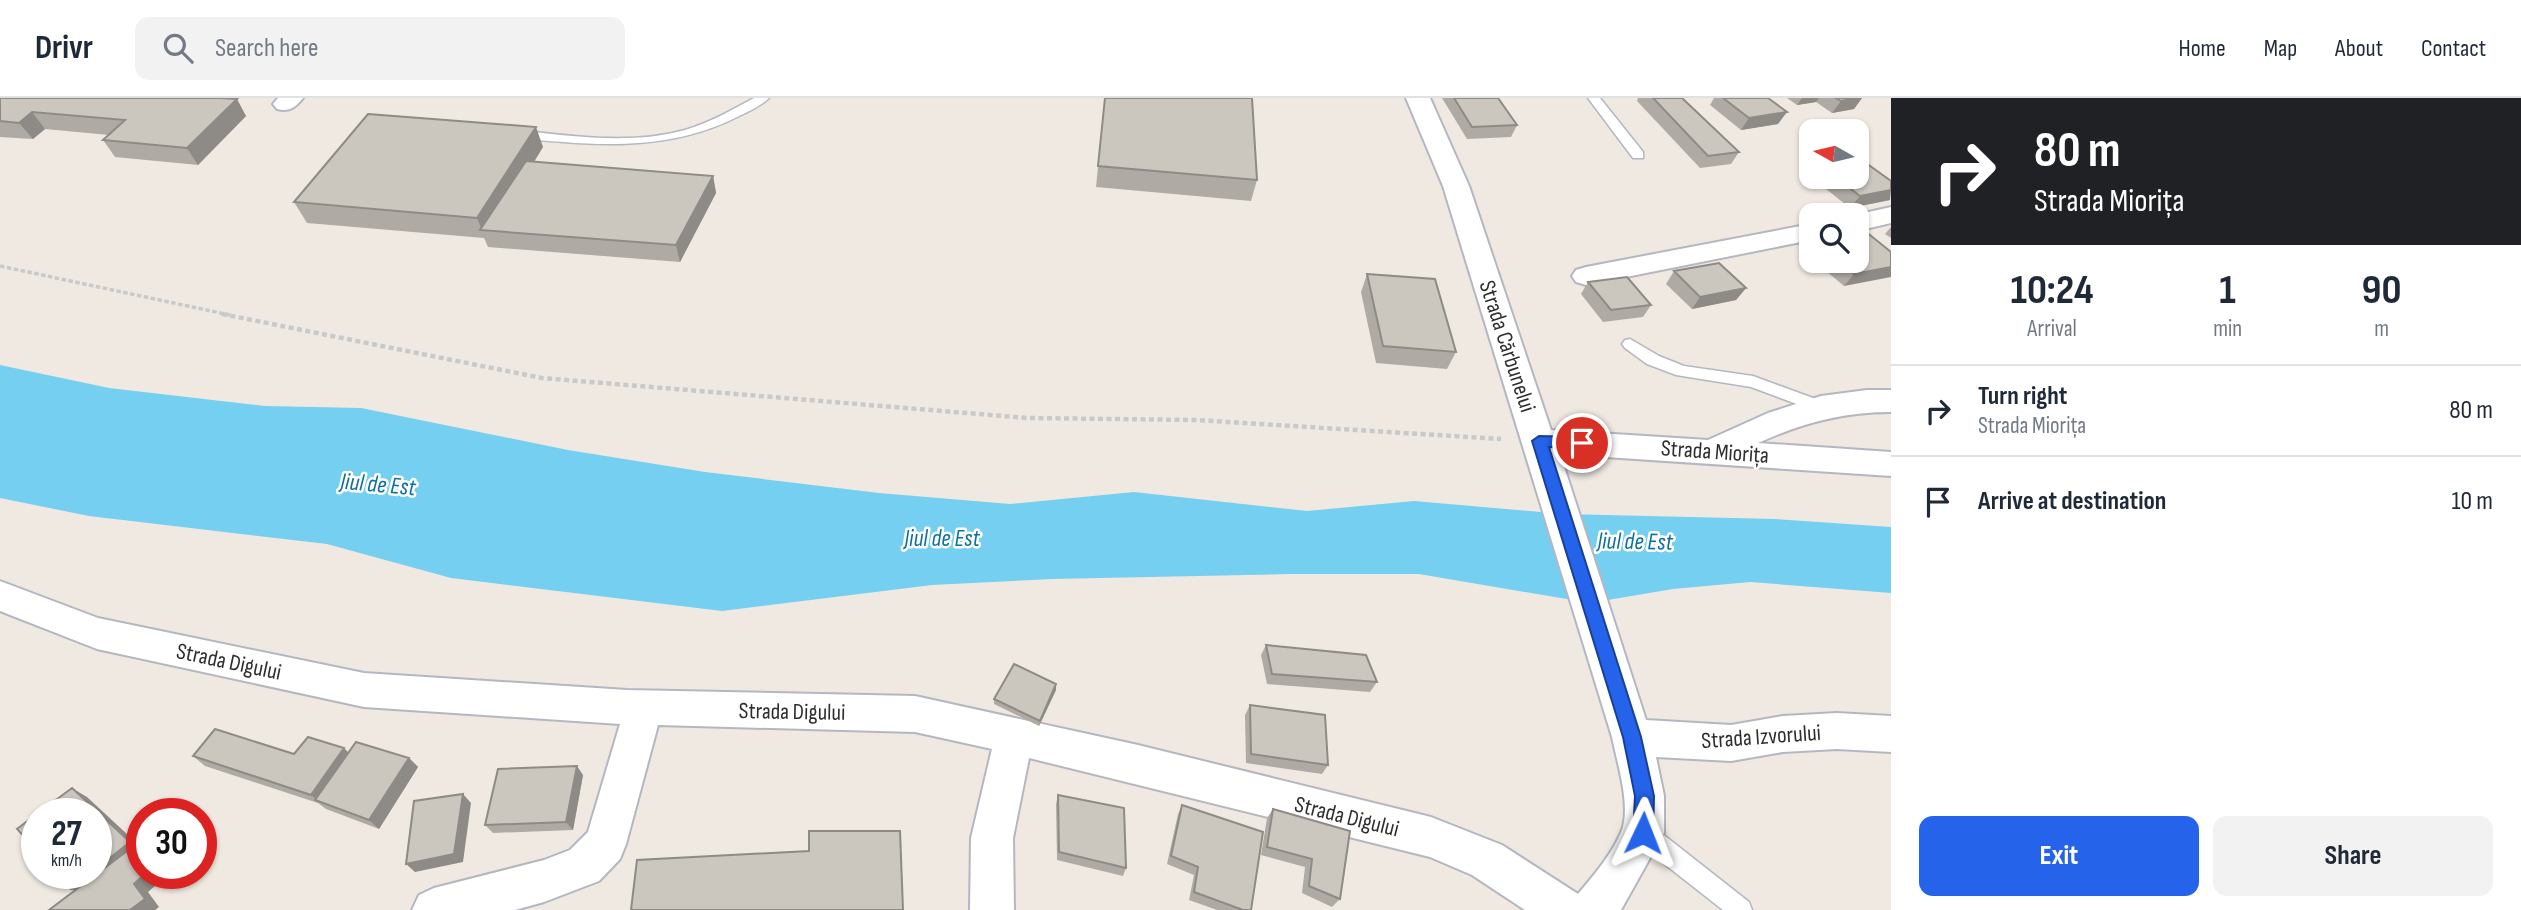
<!DOCTYPE html>
<meta charset="utf-8">
<style>
:root{--surface:#fff;--page:#f2f2f3;--text:#1f2937;--muted:#747a83;--line:#e0e1e3;--accent:#2563eb}
body{margin:0;font-family:"Sofia Sans Condensed",sans-serif;background:var(--page);color:var(--text);height:100vh;display:flex;flex-direction:column;font-size:26px;white-space:nowrap}
*{box-sizing:border-box;margin:0}
p{font-size:23px;color:var(--muted)}
.icon{flex:none;width:38px;height:38px;fill:none;stroke:currentColor;stroke-width:2;stroke-linecap:round;stroke-linejoin:round}
.map{position:relative;flex:1;overflow:hidden}
.drawer{display:flex;flex-direction:column;background:var(--surface);width:630px}
.drawer>*{flex:none}
.top-card{background:#202124;color:#fff;overflow:hidden}
.needle{width:46px;rotate:278deg}
.buttons{position:absolute;left:1799px;top:21px;display:grid;gap:14px}
.buttons a{display:grid;place-items:center;width:70px;height:70px;border-radius:14px;background:var(--surface);box-shadow:0 2px 5px #0004;font-size:35px}
.speed{position:absolute;left:21px;top:700px;display:flex;gap:14px;font-size:35px;font-weight:700;text-align:center}
.speed>*{display:grid;place-content:center;width:91px;height:91px;border-radius:50%;background:var(--surface);box-shadow:0 2px 5px #0004;line-height:1}
.speed small{font-size:18px;font-weight:400}
.speed .limit{border:10px solid #d22;background:#fff;color:#111}
.pin{position:absolute;display:grid;place-items:center;width:60px;height:60px;color:#fff;margin:-30px;border:4px solid #fff;border-radius:50%;box-shadow:0 2px 7px #0007}
.me{position:absolute;width:77px;margin:-38px;rotate:2deg;stroke-linejoin:round;filter:drop-shadow(0 0 5px #0008)}
.turn{display:flex;align-items:center;gap:24px;height:147px;padding:0 28px;font-size:32px}
.turn .icon{width:91px;height:91px;stroke-width:2.5}
.turn b{display:block;font-size:49px;line-height:60px}
.eta{display:flex;justify-content:space-evenly;align-items:center;height:119px;text-align:center}
.eta b{font-size:42px;font-weight:700;line-height:49px}
.button{display:flex;gap:14px;margin-top:auto;padding:14px 28px}
.button a{flex:1;height:80px;border-radius:14px;background:var(--accent);color:#fff;font-size:28px;font-weight:700;line-height:80px;text-align:center}
.button a+a{background:var(--page);color:var(--text)}
ul{padding:0;list-style:none}
li{display:flex;align-items:center;gap:21px;height:91px;padding:0 28px;border-top:2px solid var(--line)}
li div{flex:1}
li b{display:block;font-size:26px}
li em{font-style:normal}
header{display:flex;align-items:center;gap:42px;box-sizing:border-box;height:98px;padding:0 35px;background:var(--surface);border-bottom:2px solid var(--line)}
header strong{font-size:33px}
nav{display:flex;gap:38px;margin-inline-start:auto;font-size:24px}
.search{width:490px;height:63px;background:var(--page);display:flex;align-items:center;gap:18px;box-sizing:border-box;padding:0 24px;border-radius:14px;color:var(--muted);font-size:26px}
main{display:flex;flex:1;min-height:0}
.map>svg:first-child{display:block}
.water{fill:#75cff0}
.lines{fill:none;stroke-linecap:round;stroke-linejoin:round}
.lane-casing{stroke:#b4b7c1;stroke-width:3}
.street-casing{stroke:#b4b7c1;stroke-width:4}
.path-far1{stroke:#c9c9c9;stroke-width:3.5;stroke-dasharray:4.5 2.5;stroke-linecap:butt}
.path{stroke:#c9c9c9;stroke-width:4.5;stroke-dasharray:5 3.5;stroke-linecap:butt}
.lane{fill:#fff;fill-rule:evenodd}
.street{fill:#fff;fill-rule:evenodd}
.wall{fill:#afaba4}
.shaded-wall{fill:#8e8b86}
.building{fill:#cbc7bf;stroke:#8e8b86;stroke-width:2}
.route{fill:#2563eb;stroke:#184099;stroke-width:2}
.labels{text-anchor:middle;stroke-width:5;stroke-linejoin:round;paint-order:stroke}
.street-label{font-size:23px;fill:#2e2e2e;stroke:#fff}
.water-label{font-size:24px;font-style:italic;fill:#0d6fa3;stroke:#fff}
</style>
<header>
<strong>Drivr</strong>
<div class="search"><svg class="icon" aria-label="search" viewBox="0 0 24 24"><circle cx="10" cy="10" r="6"/><path d="M15 15l6 6"/></svg>Search here</div>
<nav><a>Home</a><a>Map</a><a>About</a><a>Contact</a></nav>
</header>
<main>
<div class="map">
<svg width="1891" height="812" viewBox="0 0 1891 812">
<rect width="100%" height="100%" fill="#efe9e1"/>
<path class="water" d="M0,267L109,290L265,308L361,310L568,352L705,374L879,395L1010,406L1134,394L1307,413L1414,403L1563,416L1775,421L1891,429V495L1750,484L1673,491L1590,505L1419,476H1291L1052,481L932,487L722,513L451,480L327,446L89,418L0,400Z"/>
<g class="lines">
<defs>
<path id="lane" d="M754,0H769C761,8 748,14 737,19C666,55 592,47 516,40L510,36L516,32C571,38 631,47 685,32C709,25 732,12 754,0Z
M1588,0H1600L1643,54V60H1633Z
M1630,241L1659,258L1684,268L1753,278L1824,304L1826,308L1818,314L1751,289L1676,277L1647,266L1625,250L1622,246L1625,242Z
M1643,724L1651,727L1749,804L1752,812H1723L1635,743L1632,735L1635,727Z"/>
<path id="street" d="M278,0H303C295,10 289,14 277,11L273,6Z
M1406,0H1430L1469,88L1551,332L1708,342L1768,315L1821,298L1867,292H1891V314C1843,314 1802,325 1758,345L1891,354V378L1560,356L1646,622L1731,627L1783,618L1837,615L1891,618V654L1837,651L1783,654L1731,663L1656,659L1664,698V735L1621,812H1525L1472,777L1430,759L1029,660L1013,740L1014,812H970L971,740L992,651L915,634L658,627L626,746L620,761L599,783L544,804L515,812H412L419,797L434,790L544,762L570,752L588,734L620,626L364,609L97,551L0,513V483L98,520L364,575L627,592L915,598L1138,647L1431,719L1502,747L1578,796C1594,777 1613,755 1622,732C1631,707 1617,664 1612,639L1443,88Z
M1891,109V125L1857,133L1855,117Z
M1811,126V142L1586,187L1576,184L1572,178L1576,172L1586,169Z"/>
</defs>
<use href="#lane" class="lane-casing"/>
<use href="#street" class="street-casing"/>
<path class="path-far1" d="M0,168L230,217"/>
<path class="path" d="M222,216L542,280L1027,320L1196,322L1501,341"/>
<use href="#lane" class="lane"/>
<use href="#street" class="street"/>
</g>
<path class="wall" d="M0,0L234,1L246,18L198,67L115,59L103,42L109,37L45,31L33,41L0,39Z
M1105,0H1252L1257,82L1251,103L1096,89Z
M1442,0H1498L1517,27L1511,39L1467,41Z
M1638,0H1682L1739,54L1731,66L1700,70L1637,3Z
M1714,0H1768L1778,26L1741,32L1710,7Z
M1787,0H1862L1854,11L1832,15L1816,4L1797,7Z
M543,49L534,64L713,78L716,95L680,164L488,149L484,140L307,125L294,104Z
M1828,79H1857L1890,102L1850,110L1821,87Z
M1891,129V140L1885,136Z
M1811,146V160L1804,154Z
M1891,154L1844,188L1814,163H1857Z
M1674,173L1746,190L1736,202L1692,211L1666,186Z
M1367,176L1456,254L1447,271L1376,265L1361,194Z
M1588,184L1651,207L1643,219L1603,224L1581,196Z
M1266,547L1377,584L1370,594L1267,586L1261,557Z
M1056,592L1039,628L994,606V601Z
M1250,607L1328,667L1322,676L1246,665L1245,617Z
M349,655L409,660L418,669L379,731L326,711L318,705L205,668L193,658Z
M583,677L573,732L493,735L485,727Z
M1058,697L1126,770L1123,778L1057,762L1056,706Z
M1182,707L1251,812H1217L1189,802L1194,777L1167,766L1178,716Z
M1273,711L1350,733L1340,801L1332,809L1302,795L1305,769L1261,757L1267,720Z"/>
<path class="shaded-wall" d="M221,0H234L235,3L237,1L246,18L198,67L187,50Z
M1802,0H1819L1816,4L1797,7Z
M1857,0H1862L1854,11L1832,15L1841,3Z
M32,14L45,31L33,41L19,25Z
M1787,14L1778,26L1741,32L1749,20Z
M536,29L543,49L491,133L482,132L477,120Z
M713,78L716,95L680,164L676,147Z
M1891,92L1890,102L1850,110L1860,98Z
M1891,169V179L1844,188L1854,176Z
M1746,190L1736,202L1692,211L1700,199Z
M1056,586V592L1039,628L1040,623Z
M344,650L354,660L318,703L311,697Z
M409,660L418,669L379,731L369,722Z
M577,668L583,677L573,732L566,724Z
M72,690L87,699L142,750L87,799L71,791L91,775H96V771Z
M463,696L471,705L463,764L415,774L406,766Z
M146,775H170L148,794L159,809L155,812H130L134,786Z"/>
<path class="building" d="M0,0H221L237,1L187,50L103,42L125,22L32,14L19,25L0,23Z
M1105,0H1252L1257,82L1098,68Z
M1454,0H1498L1517,27L1472,29Z
M1653,0H1682L1739,54L1708,58Z
M1723,0H1768L1787,14L1749,20Z
M1836,0H1857L1841,3Z
M368,16L536,29L477,120L294,104Z
M1857,60H1859L1891,83V92L1860,98L1835,79H1857Z
M526,63L713,78L676,147L480,132Z
M1865,133L1891,154V169L1854,176L1839,163H1857V134Z
M1719,165L1746,190L1700,199L1674,173Z
M1367,176L1435,181L1456,254L1383,248Z
M1627,179L1651,207L1611,212L1588,184Z
M1266,547L1366,557L1377,584L1272,576Z
M1014,566L1056,586L1040,623L994,601Z
M1250,607L1325,617L1328,667L1251,656Z
M215,631L294,656L308,639L344,650L311,697L193,658Z
M356,644L409,660L369,722L315,702Z
M577,668L566,724L485,727L498,671Z
M72,690L130,744L96,771V716H37Z
M463,696L454,756L406,766L414,703Z
M1058,697L1124,710L1126,770L1059,754Z
M1182,707L1263,734L1251,812H1243L1194,794L1198,769L1171,758Z
M1273,711L1350,733L1340,801L1309,788L1312,761L1267,749Z
M37,716V753L17,731Z
M809,733H900L903,812H631L637,762L809,753Z
M139,744L142,747V775H146L134,786L145,801L130,812H49Z
M57,775H91L71,791Z"/>
<path class="route" d="M1539,338L1582,339L1589,345L1582,350L1549,349L1641,639L1654,698L1653,735L1650,742L1643,745L1636,742L1633,735L1635,698L1623,639L1532,343Z"/>
<g class="labels">
<g class="street-label">
<text transform="translate(1508 248) rotate(72)" y="8">Strada Cărbunelui</text>
<text transform="translate(1715 353) rotate(4)" y="8">Strada Miorița</text>
<text transform="translate(229 563) rotate(12)" y="8">Strada Digului</text>
<text transform="translate(792 613) rotate(1)" y="8">Strada Digului</text>
<text transform="translate(1761 638) rotate(-4)" y="8">Strada Izvorului</text>
<text transform="translate(1347 718) rotate(14)" y="8">Strada Digului</text>
</g>
<g class="water-label">
<text transform="translate(378 386) rotate(5)" y="8">Jiul de Est</text>
<text x="942" y="448">Jiul de Est</text>
<text transform="translate(1635 443) rotate(1)" y="8">Jiul de Est</text>
</g>
</g>
</svg>
<div class="buttons">
<a><svg class="needle" viewBox="-14 -14 28 28"><path d="M0-13l5 13h-10z" fill="#e53935"/><path d="M0 13l5-13h-10z" fill="#747a83"/></svg></a>
<a><svg class="icon" aria-label="search" viewBox="0 0 24 24"><circle cx="10" cy="10" r="6"/><path d="M15 15l6 6"/></svg></a>
</div>
<div class="speed"><div>27<small>km/h</small></div><div class="limit">30</div></div>
<div class="pin" style="left:1582px;top:345px;background:#d93025"><svg class="icon" aria-label="arrive" viewBox="0 0 24 24"><path d="M6 21V4h12l-3 4 3 4H6"/></svg></div>
<svg class="me" style="left:1643px;top:735px" viewBox="-20 -20 40 40"><path d="M0-17L14 15 0 8-14 15z" fill="#2563eb" stroke="#fff" stroke-width="4"/></svg>
</div>
<section class="drawer">
<div class="top-card">
<div class="turn"><svg class="icon" aria-label="right" viewBox="0 0 24 24"><path d="M7 20v-9h11M14 6l5 5-5 5"/></svg><div><b>80 m</b>Strada Miorița</div></div>
</div>
<div class="eta">
<div><b>10:24</b><p>Arrival</p></div>
<div><b>1</b><p>min</p></div>
<div><b>90</b><p>m</p></div>
</div>
<ul>
<li><svg class="icon" aria-label="right" viewBox="0 0 24 24"><path d="M7 20v-9h11M14 6l5 5-5 5"/></svg><div><b>Turn right</b><p>Strada Miorița</p></div><em>80 m</em></li>
<li><svg class="icon" aria-label="arrive" viewBox="0 0 24 24"><path d="M6 21V4h12l-3 4 3 4H6"/></svg><div><b>Arrive at destination</b></div><em>10 m</em></li>
</ul>
<div class="button"><a>Exit</a><a>Share</a></div>
</section>
</main>
